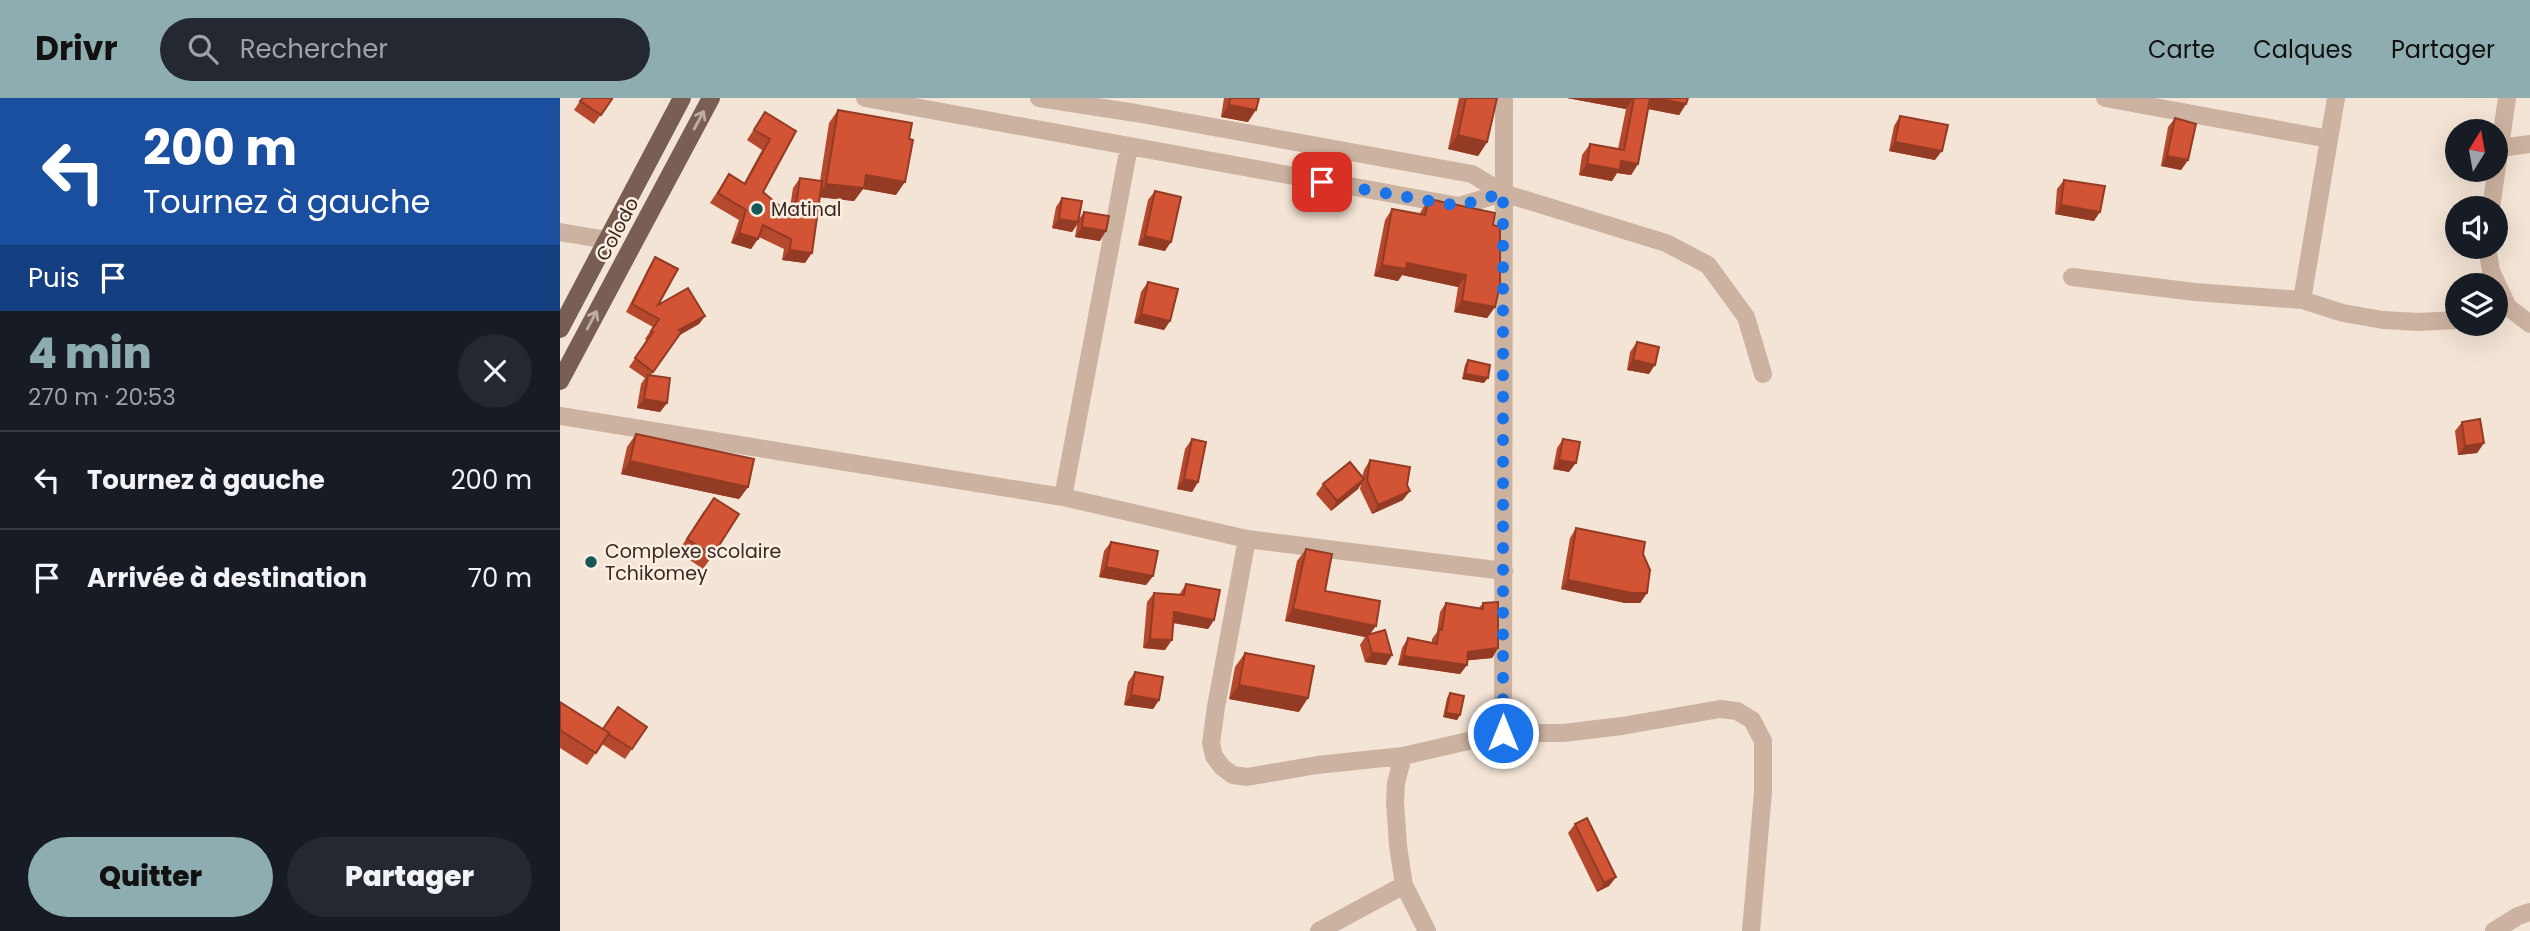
<!DOCTYPE html>
<html lang="fr">
<meta charset="utf-8">
<style>
:root{--surface:#171b24;--page:#242831;--text:#f1f3f6;--muted:#9ea1a6;--line:#363941;--accent:#8eadb0}
body{margin:0;font-family:Poppins,sans-serif;background:var(--page);color:var(--text);height:100vh;display:flex;flex-direction:column;font-size:26px;white-space:nowrap}
*{box-sizing:border-box;margin:0}
p{font-size:23px;color:var(--muted)}
.icon{flex:none;width:38px;height:38px;fill:none;stroke:currentColor;stroke-width:2;stroke-linecap:round;stroke-linejoin:round}
.map{position:relative;flex:1;overflow:hidden}
.sheet{display:flex;flex-direction:column;background:var(--surface);width:560px}
.sheet>*{flex:none}
.guide{background:#1a4fa0;color:#fff;overflow:hidden}
.needle{width:46px;rotate:11deg}
.controls{position:absolute;left:1885px;top:21px;display:grid;gap:14px}
.controls a{display:grid;place-items:center;width:63px;height:63px;border-radius:50%;background:var(--surface);box-shadow:0 7px 28px #0002;font-size:35px}
.pin{position:absolute;display:grid;place-items:center;width:60px;height:60px;color:#fff;margin:-30px;border-radius:14px;box-shadow:0 4px 10px #0006}
.me{position:absolute;width:77px;margin:-38px;rotate:0deg;stroke-linejoin:round;filter:drop-shadow(0 0 5px #0008)}
.turn{display:flex;align-items:center;gap:24px;height:147px;padding:0 28px;font-size:32px}
.turn .icon{width:91px;height:91px;stroke-width:2.5}
.turn b{display:block;font-size:49px;line-height:60px}
.then{display:flex;align-items:center;height:66px;padding:0 28px;background:#0003;gap:14px;font-size:26px}
.round{display:grid;place-items:center;flex:none;width:74px;height:74px;border-radius:37px;background:var(--page)}
.overview{display:flex;align-items:center;justify-content:space-between;height:119px;padding:0 28px}
h1{font-size:42px;font-weight:800;line-height:52px;color:var(--accent)}
.button{display:flex;gap:14px;margin-top:auto;padding:14px 28px}
.button a{flex:1;height:80px;border-radius:42px;background:var(--accent);color:#111;font-size:28px;font-weight:800;line-height:80px;text-align:center}
.button a+a{background:var(--page);color:var(--text)}
ul{padding:0;list-style:none}
li{display:flex;align-items:center;gap:21px;height:98px;padding:0 28px;border-top:2px solid var(--line)}
li div{flex:1}
li b{display:block;font-size:26px}
li em{font-style:normal}
header{display:flex;align-items:center;gap:42px;box-sizing:border-box;height:98px;padding:0 35px;background:var(--accent);color:#111}
header strong{font-size:33px}
nav{display:flex;gap:38px;margin-inline-start:auto;font-size:24px}
.search{width:490px;height:63px;background:var(--page);display:flex;align-items:center;gap:18px;box-sizing:border-box;padding:0 24px;border-radius:38px;color:var(--muted);font-size:26px}
main{display:flex;flex:1;min-height:0}
.map>svg:first-child{display:block}
.lines{fill:none;stroke-linecap:round;stroke-linejoin:round}
.minor{stroke:#ccb2a0;stroke-width:18}
.primary{stroke:#785e53;stroke-width:18}
.wall{fill:#b5482d}
.shaded-wall{fill:#933b24}
.building{fill:#d25434;stroke:#933b24;stroke-width:2}
.oneway{stroke:#c0ada1}
.route{stroke:#1a73e8;stroke-width:12;stroke-dasharray:0 21.6}
.poi-dot{fill:#16585a;stroke:#fbeee1;stroke-width:2.5}
.labels{text-anchor:middle;stroke-width:5;stroke-linejoin:round;paint-order:stroke}
.poi-label{font-size:19px;fill:#352924;stroke:#fbeee1;text-anchor:start}
.street-label{font-size:19px;fill:#352924;stroke:#fbeee1}
</style>
<header>
<strong>Drivr</strong>
<div class="search"><svg class="icon" aria-label="search" viewBox="0 0 24 24"><circle cx="10" cy="10" r="6"/><path d="M15 15l6 6"/></svg>Rechercher</div>
<nav><a>Carte</a><a>Calques</a><a>Partager</a></nav>
</header>
<main>
<section class="sheet">
<div class="guide">
<div class="turn"><svg class="icon" aria-label="left" viewBox="0 0 24 24"><path d="M17 20v-9H6M10 6l-5 5 5 5"/></svg><div><b>200 m</b>Tournez à gauche</div></div>
<div class="then">Puis<svg class="icon" aria-label="arrive" viewBox="0 0 24 24"><path d="M6 21V4h12l-3 4 3 4H6"/></svg></div>
</div>
<div class="overview"><div><h1>4 min</h1><p>270 m · 20:53</p></div><a class="round"><svg class="icon" aria-label="close" viewBox="0 0 24 24"><path d="M6 6l12 12M18 6L6 18"/></svg></a></div>
<ul>
<li><svg class="icon" aria-label="left" viewBox="0 0 24 24"><path d="M17 20v-9H6M10 6l-5 5 5 5"/></svg><div><b>Tournez à gauche</b></div><em>200 m</em></li>
<li><svg class="icon" aria-label="arrive" viewBox="0 0 24 24"><path d="M6 21V4h12l-3 4 3 4H6"/></svg><div><b>Arrivée à destination</b></div><em>70 m</em></li>
</ul>
<div class="button"><a>Quitter</a><a>Partager</a></div>
</section>
<div class="map">
<svg width="1970" height="833" viewBox="0 0 1970 833">
<rect width="100%" height="100%" fill="#f3e4d5"/>
<g class="lines">
<path class="minor" d="M305,0L899,108L943,95
M479,0L576,15L912,76L943,95L1106,145L1148,167L1186,219L1203,276
M1545,0L1769,41
M1940,50L1970,46
M1931,110L1947,0
M0,134L47,142
M1927,149L1931,173L1948,209L1970,226
M1512,179L1635,194L1742,202L1783,215L1823,222L1859,224L1897,222
M1742,202L1776,0
M0,318L503,399L687,441L944,473
M503,399L569,49
M687,441L656,609L651,645L654,658L662,669L673,677L687,679L757,667L843,658L943,635H1003L1062,628L1160,611L1177,613L1192,622L1203,643V694L1191,833
M943,635L944,0
M843,658L836,685L835,704L838,748L844,787L867,833
M759,833L844,787
M1934,833L1958,818L1970,814"/>
<path class="primary" d="M0,231L122,0
M0,283L151,0"/>
</g>
<path class="wall" d="M22,0L52,1L34,26L14,12Z
M664,0H699L688,24L661,19Z
M899,0H937L927,44L918,58L888,51Z
M1007,0H1128L1126,6L1119,17L1088,11L1078,66L1071,77L1057,75L1052,83L1019,77L1022,57L1030,46L1058,51L1066,11Z
M278,12L336,97L303,91L294,103L260,99L245,165L222,162L224,151L199,139L191,151L171,145L179,122L150,105L169,76L184,85L202,52L187,42L205,14L236,33L203,94L229,116L233,90L240,80L260,83L269,25Z
M1340,18L1375,62L1329,53L1334,28Z
M1615,20L1628,62L1621,72L1601,68L1608,29Z
M1504,82L1534,123L1495,116L1497,91Z
M595,93L605,153L578,147L588,102Z
M502,100L519,121L524,114L540,143L515,139L517,127L512,134L492,130L496,109Z
M869,101L933,127L935,209L927,220L894,214L898,189L842,177L838,183L814,178L825,122L832,111L860,116L861,113Z
M95,159L98,207L145,218L139,226L119,237L91,277L107,305L100,314L77,310L81,286L85,280L69,269L87,243L85,241L93,229L66,214L90,167Z
M588,184L610,223L604,232L574,225L581,194Z
M1077,244L1089,276L1067,272L1070,254Z
M908,262L924,285L902,281L905,267Z
M1902,324L1924,345L1917,355L1898,357L1895,333Z
M76,336L188,389L179,401L61,376L67,349Z
M632,341L638,384L632,394L617,391L625,351Z
M1003,341L1009,374L993,371L997,350Z
M810,362L843,402L812,416L800,391L801,386L798,391L771,413L756,396L763,386L802,379L804,372Z
M144,413L153,457L143,471L118,454Z
M1016,430L1083,456L1087,495L1080,505H1065L1001,491L1010,440Z
M551,444L593,478L586,487L539,479L544,453Z
M746,451L765,493L832,557L826,567L805,564L800,547L805,539L725,523L737,463Z
M626,486L654,522L648,531L613,525L605,552L583,550L587,504L594,495L619,497Z
M886,505L919,510L923,505L938,550L932,560L907,562V567L900,576L838,567L842,550L848,540L872,545V541L877,534L880,514Z
M685,555L739,614L669,601L675,569Z
M575,574L599,602L593,611L564,607L568,584Z
M890,595L900,617L897,622L883,619L887,600Z
M0,604L43,631L87,629L65,661L42,646L27,667L0,650Z
M1015,726L1056,779L1049,788L1037,794L1008,735Z"/>
<path class="shaded-wall" d="M1007,0H1074L1066,11Z
M1090,0H1095L1126,6L1119,17L1083,10Z
M669,7L696,12L688,24L661,19Z
M898,37L927,44L918,58L888,51Z
M1335,44L1382,53L1375,62L1329,53Z
M1607,58L1628,62L1621,72L1601,68Z
M1061,63L1078,66L1071,77L1057,75L1052,83L1019,77L1027,66Z
M306,77L345,84L336,97L303,91L294,103L257,99L266,86Z
M1501,107L1540,114L1534,123L1495,116Z
M499,121L518,124L512,134L492,130Z
M522,129L546,133L540,143L515,139Z
M179,135L198,141L191,151L171,145Z
M585,138L611,144L605,153L578,147Z
M230,152L252,155L245,165L222,162Z
M847,165L906,177L898,189L842,177L838,183L814,178L822,167Z
M902,203L935,209L927,220L894,214Z
M581,216L610,223L604,232L574,225Z
M145,218L139,226L113,241L119,232Z
M1073,262L1095,267L1089,276L1067,272Z
M905,276L928,280L924,285L902,281Z
M84,301L107,305L100,314L77,310Z
M1924,345L1917,355L1898,357L1905,348Z
M999,362L1016,365L1009,374L993,371Z
M70,363L188,389L179,401L61,376Z
M624,381L638,384L632,394L617,391Z
M804,381L798,391L771,413L777,403Z
M850,393L843,402L812,416L818,407Z
M546,469L593,478L586,487L539,479Z
M1008,482L1087,495L1080,505H1065L1001,491Z
M733,511L816,528L807,540V537L805,539L725,523Z
M614,514L654,522L648,531L608,524Z
M590,541L612,542L605,552L583,550Z
M938,550L932,560L902,563L908,554Z
M812,555L832,557L826,567L805,564Z
M844,558L907,567L900,576L838,567Z
M679,587L748,600L739,614L669,601Z
M571,597L599,602L593,611L564,607Z
M886,615L900,617L897,622L883,619Z
M1056,779L1049,788L1037,794L1044,785Z"/>
<path class="building" d="M23,0H50L52,1L41,17L20,3Z
M670,0H699L696,12L669,7Z
M906,0H937L927,44L898,37Z
M1074,0H1090L1078,66L1061,63L1060,72L1027,66L1030,46L1064,52Z
M1095,0H1128L1126,6Z
M278,12L352,25L349,41L353,42L345,84L306,77L304,90L266,86Z
M205,14L236,33L203,94L234,120L240,80L262,83L252,155L230,152L231,141L203,127L198,141L179,135L186,112L158,95L169,76L185,86L210,41L194,32Z
M1340,18L1388,27L1382,53L1335,44Z
M1615,20L1636,26L1628,62L1607,58Z
M1504,82L1545,88L1540,114L1501,107Z
M595,93L621,99L611,144L585,138Z
M502,100L522,103L518,124L499,121Z
M869,101L935,115L933,127L940,129V187L935,209L902,203L906,177L847,165L846,171L822,167L832,111L865,117Z
M524,114L549,118L546,133L522,129Z
M95,159L118,171L98,207L128,190L145,218L119,232L122,233L93,274L75,260L93,234L91,233L99,221L72,206Z
M588,184L618,191L610,223L581,216Z
M1077,244L1099,249L1095,267L1073,262Z
M908,262L930,267L928,280L905,276Z
M88,277L110,280L107,305L84,301Z
M1920,321L1924,345L1905,348L1902,324Z
M76,336L194,361L188,389L70,363Z
M632,341L646,344L638,384L624,381Z
M1003,341L1020,344L1016,365L999,362Z
M810,362L850,369L847,387L850,393L818,407L807,382Z
M790,364L804,381L777,403L763,386Z
M154,400L179,416L153,457L127,441Z
M1016,430L1085,444L1083,456L1090,472L1087,495H1072L1008,482Z
M551,444L598,453L593,478L546,469Z
M746,451L772,456L765,493L820,503L816,528L733,511Z
M626,486L660,492L654,522L614,514L612,542L590,541L594,495L624,497Z
M938,504V550L908,554L907,567L844,558L848,540L877,546L879,531L882,532L886,505L923,511V505Z
M825,532L832,557L812,555L807,537Z
M685,555L754,568L748,600L679,587Z
M575,574L603,579L599,602L571,597Z
M890,595L904,598L900,617L886,615Z
M0,604L49,635L36,655L0,632Z
M58,609L87,629L72,651L48,636L49,635L43,631Z
M1027,720L1056,779L1044,785L1015,726Z"/>
<defs><path id="oneway-shaft" d="M-6 0H5M1.5-3L5.5 0L1.5 3" fill="none" stroke-width="1.6" stroke-linecap="round" stroke-linejoin="round" transform="scale(1.75)"/></defs>
<g class="oneway">
<use href="#oneway-shaft" transform="translate(139 22) rotate(-62)"/>
<use href="#oneway-shaft" transform="translate(32 222) rotate(-62)"/>
</g>
<g class="lines">
<path class="route" d="M762,84L899,108L943,95V635"/>
</g>
<g class="poi-dot">
<circle cx="197" cy="111" r="7"/>
<circle cx="31" cy="464" r="7"/>
</g>
<g class="labels">
<g class="poi-label">
<text x="211" y="118">Matinal</text>
<text x="45" y="460">Complexe scolaire<tspan x="45" dy="22">Tchikomey</tspan></text>
</g>
<g class="street-label">
<text transform="translate(57 131) rotate(-62)" y="7">Colodo</text>
</g>
</g>
</svg>
<div class="controls">
<a><svg class="needle" viewBox="-14 -14 28 28"><path d="M0-13l5 13h-10z" fill="#e53935"/><path d="M0 13l5-13h-10z" fill="#9ea1a6"/></svg></a>
<a><svg class="icon" aria-label="sound" viewBox="0 0 24 24"><path d="M4 9h4l5-4v14l-5-4H4zM17 9q2 3 0 6"/></svg></a>
<a><svg class="icon" aria-label="layers" viewBox="0 0 24 24"><path d="M12 4l9 5-9 5-9-5zM3 14l9 5 9-5"/></svg></a>
</div>
<div class="pin" style="left:762px;top:84px;background:#d93025"><svg class="icon" aria-label="arrive" viewBox="0 0 24 24"><path d="M6 21V4h12l-3 4 3 4H6"/></svg></div>
<svg class="me" style="left:943px;top:635px" viewBox="-20 -20 40 40"><circle r="17" fill="#1a73e8" stroke="#fff" stroke-width="3"/><path d="M0-11L8 9 0 5-8 9z" fill="#fff"/></svg>
</div>
</main>
